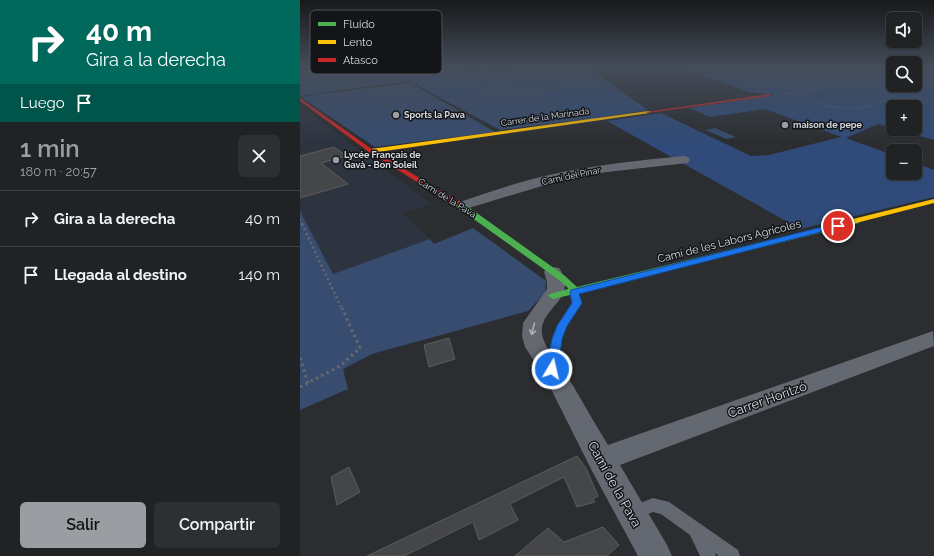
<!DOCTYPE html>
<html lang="es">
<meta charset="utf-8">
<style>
:root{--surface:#202224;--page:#2d2f31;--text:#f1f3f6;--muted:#a2a4a6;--line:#3d3f41;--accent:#9a9da1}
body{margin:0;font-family:Raleway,sans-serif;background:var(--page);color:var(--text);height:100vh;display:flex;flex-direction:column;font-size:15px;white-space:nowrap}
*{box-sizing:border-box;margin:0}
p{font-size:13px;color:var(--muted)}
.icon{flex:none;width:22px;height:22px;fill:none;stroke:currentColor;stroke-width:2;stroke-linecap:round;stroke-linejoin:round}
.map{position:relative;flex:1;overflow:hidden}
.panel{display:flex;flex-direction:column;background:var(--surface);width:300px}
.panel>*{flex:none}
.hud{background:#00695c;color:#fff;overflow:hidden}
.tools{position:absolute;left:586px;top:12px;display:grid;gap:8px}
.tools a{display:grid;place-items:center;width:36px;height:36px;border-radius:6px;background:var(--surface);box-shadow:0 1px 3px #0004,0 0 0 1px var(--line);font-size:20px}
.pin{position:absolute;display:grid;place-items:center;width:34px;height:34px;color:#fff;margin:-17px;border:2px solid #fff;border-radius:50%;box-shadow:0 1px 4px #0007}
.me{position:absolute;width:44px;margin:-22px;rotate:9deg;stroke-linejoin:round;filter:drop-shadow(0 0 3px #0008)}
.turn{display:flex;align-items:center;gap:14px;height:84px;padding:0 20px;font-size:18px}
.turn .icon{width:52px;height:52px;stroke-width:2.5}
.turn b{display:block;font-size:28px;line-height:34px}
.then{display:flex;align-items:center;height:38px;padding:0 20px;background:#0003;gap:8px;font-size:15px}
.round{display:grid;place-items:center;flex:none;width:42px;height:42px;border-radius:6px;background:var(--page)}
.overview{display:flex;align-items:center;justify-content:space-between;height:68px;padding:0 20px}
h1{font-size:24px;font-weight:600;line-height:30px;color:var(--accent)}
.primary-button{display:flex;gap:8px;margin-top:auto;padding:8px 20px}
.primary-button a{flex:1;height:46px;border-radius:6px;background:var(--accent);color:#111;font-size:16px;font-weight:600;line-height:46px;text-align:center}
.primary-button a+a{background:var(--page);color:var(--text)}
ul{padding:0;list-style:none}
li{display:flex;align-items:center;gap:12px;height:56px;padding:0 20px;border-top:1px solid var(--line)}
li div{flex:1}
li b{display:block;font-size:15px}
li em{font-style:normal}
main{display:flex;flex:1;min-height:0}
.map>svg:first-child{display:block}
.built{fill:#2d343f}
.green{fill:#374c6f}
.forest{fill:#304b79}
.building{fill:#454649;stroke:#5a5c5e}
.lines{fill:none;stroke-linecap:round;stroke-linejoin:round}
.path-far4{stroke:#66696f;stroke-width:1;stroke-dasharray:1 1.5;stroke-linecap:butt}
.path-far3{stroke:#66696f;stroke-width:1.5;stroke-dasharray:1 2;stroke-linecap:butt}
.path-far2{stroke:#66696f;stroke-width:2;stroke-dasharray:1.5 2.5;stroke-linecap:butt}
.path-far1{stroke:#66696f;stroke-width:2.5;stroke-dasharray:2 3;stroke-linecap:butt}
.path{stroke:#66696f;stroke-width:3;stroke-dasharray:2.5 3.5;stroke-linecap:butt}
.lane{fill:#646870;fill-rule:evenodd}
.street{fill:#646870;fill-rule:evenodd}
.fast{fill:#4caf50;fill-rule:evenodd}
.slow{fill:#ffc107;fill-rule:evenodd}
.jam{fill:#c62828;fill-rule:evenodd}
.oneway{stroke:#aeb1b8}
.route{fill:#1a73e8;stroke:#114b97}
.poi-dot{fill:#9a9da1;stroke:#131518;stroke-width:1.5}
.labels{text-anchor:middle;stroke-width:3;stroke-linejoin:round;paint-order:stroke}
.far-poi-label{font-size:9px;font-weight:bold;fill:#d6d9de;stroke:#131518;text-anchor:start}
.far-street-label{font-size:9px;fill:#d6d9de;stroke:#131518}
.street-label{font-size:11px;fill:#d6d9de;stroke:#131518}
.near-street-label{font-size:13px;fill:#d6d9de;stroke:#131518}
.key{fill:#131518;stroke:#4e5053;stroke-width:1}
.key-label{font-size:11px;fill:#d6d9de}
</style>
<main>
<section class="panel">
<div class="hud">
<div class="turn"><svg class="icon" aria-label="right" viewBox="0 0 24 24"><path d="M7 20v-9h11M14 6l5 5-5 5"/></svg><div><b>40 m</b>Gira a la derecha</div></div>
<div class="then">Luego<svg class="icon" aria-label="arrive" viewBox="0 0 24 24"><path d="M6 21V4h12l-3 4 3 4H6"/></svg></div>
</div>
<div class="overview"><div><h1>1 min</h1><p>180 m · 20:57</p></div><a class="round"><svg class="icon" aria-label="close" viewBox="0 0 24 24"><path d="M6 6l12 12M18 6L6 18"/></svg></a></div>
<ul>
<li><svg class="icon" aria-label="right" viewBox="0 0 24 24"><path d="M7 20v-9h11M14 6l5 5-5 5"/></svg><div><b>Gira a la derecha</b></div><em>40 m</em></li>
<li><svg class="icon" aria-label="arrive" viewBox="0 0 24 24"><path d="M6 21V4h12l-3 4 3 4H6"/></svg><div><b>Llegada al destino</b></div><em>140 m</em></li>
</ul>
<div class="primary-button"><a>Salir</a><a>Compartir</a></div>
</section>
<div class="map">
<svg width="634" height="556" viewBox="0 0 634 556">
<rect width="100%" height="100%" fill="#2b2d30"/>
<path class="built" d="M8,112L132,204L103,213L130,239L33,274L0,211V114Z"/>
<path class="green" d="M0,66H136L109,68L96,72V81L77,80L56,88L0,96Z
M205,80L220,87L248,85L259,90L246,96L261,103L257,109L277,112L289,119L200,130L137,96L153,98L178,94L188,82Z
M111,83L195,132L75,147L1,97Z
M415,128L436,137L427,139L405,130Z
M0,211L33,274L130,239L134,244L173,228L246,281L245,293L228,311L72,354L43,369L48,389L0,410Z"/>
<path class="forest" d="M136,66H157L164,70L188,68L196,71L238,66H286L348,110L289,119L277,112L257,109L261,103L245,95L258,89L248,85L220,87L205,80L188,82L178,94L153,98L137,96L111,81L56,88L77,80L96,81V73L109,68Z
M376,66H593V85H615V66H634V140L596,129H615V107H593V128L578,124L546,138L593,155V173H615V163L634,170V197L500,229L307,121L361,113L451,156L469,155L541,137L465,109L410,117L390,108L476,95L449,92Z"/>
<path class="building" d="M34,147L47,156L21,163L48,184L0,198V156Z
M149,338L155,359L129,367L124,345Z
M277,456L286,468L298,496L293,499L295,502L277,507L264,477L210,504L218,520L179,540L173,522L104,556H67Z
M49,467L60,492L37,505L31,477Z
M303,527L319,545L307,556H215L248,528L264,542Z"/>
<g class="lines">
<path class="path-far4" d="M582,66L593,68
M615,72L624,73
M615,76L634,72
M558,84H593
M554,85L580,94L585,100L568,107
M600,85L634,88
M487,93L532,107
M480,94L556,85L566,81L593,79
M13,95L257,66"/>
<path class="path-far3" d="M527,106L548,109L572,106"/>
<path class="path-far2" d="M0,219L3,225"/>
<path class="path-far1" d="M2,224L42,309"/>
<path class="path" d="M0,358L8,383
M0,387L40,366L60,348L42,308"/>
<path class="lane" d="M353,498L369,502L438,550L440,556H419L415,553L416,556H400L390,535L361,514L353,512L335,519L330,517L328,512L330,507Z"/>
<path class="street" d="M384,156L388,157L390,160L388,163L307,172L262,180L162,210L157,209L155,206L157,203C192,191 227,179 263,172C303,164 343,160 384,156Z
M253,267L259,268C280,299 239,307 242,334C244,348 257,359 264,371C279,395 293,421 308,445L633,331L634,346L320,465L367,545L372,556H338L291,469L247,381L225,347L222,336L223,323L247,289V282L244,272L247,268Z"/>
<path class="fast" d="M154,201H160L265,276L277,287L556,219L560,221L559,223L278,293L282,303L267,326L262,339L258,369L256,372L252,373L248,372L246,369L252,339L257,326L272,303L270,295L253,299L248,296L250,294L268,289V288L259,280L154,205Z"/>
<path class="slow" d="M348,111H350V113L71,153L68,151L71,149Z
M634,199V203L556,223L552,221L553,219Z"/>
<path class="jam" d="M469,94L471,96L348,113L346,112Z
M0,98L73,150L161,203L157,205H154L69,152L0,101Z"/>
</g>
<defs><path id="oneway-shaft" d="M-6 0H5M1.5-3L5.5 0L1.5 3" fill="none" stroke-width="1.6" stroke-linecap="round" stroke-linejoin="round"/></defs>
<use class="oneway" href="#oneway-shaft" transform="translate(233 329) rotate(104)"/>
<linearGradient id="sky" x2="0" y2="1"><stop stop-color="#18191a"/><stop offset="0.46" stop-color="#444c59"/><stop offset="1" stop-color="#444c59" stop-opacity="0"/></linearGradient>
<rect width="634" height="143" fill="url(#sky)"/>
<path class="route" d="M538,223L540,224V227L279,294L282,303L267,326L262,339L258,369L256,372L252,373L248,372L246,369L252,339L257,326L272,303L270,292L271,290Z"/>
<g class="poi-dot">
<circle cx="96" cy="115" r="4"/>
<circle cx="485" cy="125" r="4"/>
<circle cx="36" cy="160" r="4"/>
</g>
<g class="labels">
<g class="far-poi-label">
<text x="104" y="118">Sports la Pava</text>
<text x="493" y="128">maison de pepe</text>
<text x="44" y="158">Lycée Français de<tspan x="44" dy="10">Gavà - Bon Soleil</tspan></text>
</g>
<g class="far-street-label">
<text transform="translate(245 117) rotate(-8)" y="3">Carrer de la Marinada</text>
<text transform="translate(271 176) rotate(-12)" y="3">Camí del Pinar</text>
<text transform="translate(147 198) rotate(32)" y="3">Camí de la Pava</text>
</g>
<g class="street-label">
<text transform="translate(429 241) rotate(-14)" y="4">Camí de les Labors Agrícoles</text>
</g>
<g class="near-street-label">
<text transform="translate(467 399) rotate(-20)" y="5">Carrer Horitzó</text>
<text transform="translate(315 484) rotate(61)" y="5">Camí de la Pava</text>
</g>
</g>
<rect x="10" y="10" width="132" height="64" rx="6" class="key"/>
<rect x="18" y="22" width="18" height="4" fill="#4caf50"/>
<rect x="18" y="40" width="18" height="4" fill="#ffc107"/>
<rect x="18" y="58" width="18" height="4" fill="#c62828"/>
<g class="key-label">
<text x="43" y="28">Fluido</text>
<text x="43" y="46">Lento</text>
<text x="43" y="64">Atasco</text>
</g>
</svg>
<div class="tools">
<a><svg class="icon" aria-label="sound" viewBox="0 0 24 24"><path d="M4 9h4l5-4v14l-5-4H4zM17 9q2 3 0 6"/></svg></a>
<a><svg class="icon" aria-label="search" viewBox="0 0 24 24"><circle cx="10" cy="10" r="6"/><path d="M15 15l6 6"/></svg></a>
<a>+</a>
<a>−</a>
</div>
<div class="pin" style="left:538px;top:226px;background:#d93025"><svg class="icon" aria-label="arrive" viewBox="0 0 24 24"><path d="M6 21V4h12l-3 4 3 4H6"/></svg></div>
<svg class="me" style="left:252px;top:369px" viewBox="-20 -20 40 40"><circle r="17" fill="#1a73e8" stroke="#fff" stroke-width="3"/><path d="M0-11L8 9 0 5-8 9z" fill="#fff"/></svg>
</div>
</main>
